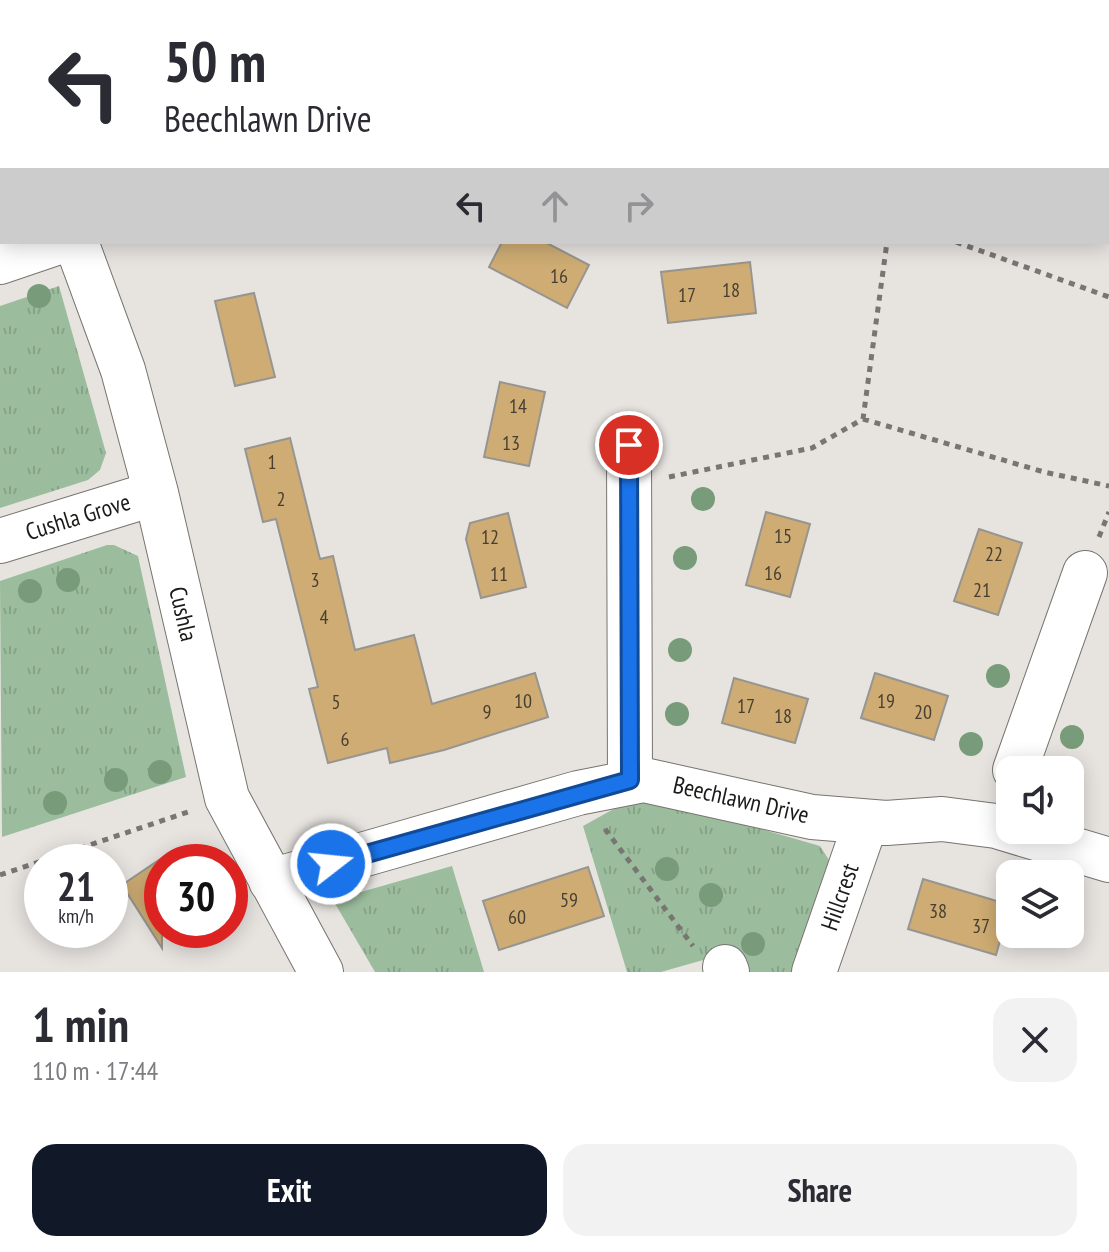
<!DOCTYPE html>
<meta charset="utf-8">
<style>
:root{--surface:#fff;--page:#f2f2f3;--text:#2b2b33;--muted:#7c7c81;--accent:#111827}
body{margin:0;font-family:"PT Sans Narrow",sans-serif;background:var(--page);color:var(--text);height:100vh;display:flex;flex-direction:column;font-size:30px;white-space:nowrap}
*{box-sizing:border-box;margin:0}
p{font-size:26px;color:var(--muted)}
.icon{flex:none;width:44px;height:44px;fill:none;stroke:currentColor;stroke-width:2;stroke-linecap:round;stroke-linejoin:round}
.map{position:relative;height:972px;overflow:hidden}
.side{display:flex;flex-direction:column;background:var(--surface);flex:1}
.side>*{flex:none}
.banner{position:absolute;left:0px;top:0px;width:1110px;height:244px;box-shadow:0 4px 20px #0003;background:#fff;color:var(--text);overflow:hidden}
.tools{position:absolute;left:996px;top:756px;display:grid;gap:16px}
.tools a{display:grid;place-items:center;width:88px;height:88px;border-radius:16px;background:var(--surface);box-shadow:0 4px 20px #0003;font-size:40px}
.speed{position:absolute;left:24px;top:844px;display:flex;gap:16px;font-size:40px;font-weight:700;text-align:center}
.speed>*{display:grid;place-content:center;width:104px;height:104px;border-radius:50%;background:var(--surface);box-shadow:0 4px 20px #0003;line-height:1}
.speed small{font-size:20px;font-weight:400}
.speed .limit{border:12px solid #d22;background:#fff;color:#111}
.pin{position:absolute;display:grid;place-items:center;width:68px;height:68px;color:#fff;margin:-34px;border:4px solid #fff;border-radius:50%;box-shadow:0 2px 8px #0007}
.me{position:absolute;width:88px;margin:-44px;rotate:74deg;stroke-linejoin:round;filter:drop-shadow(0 0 6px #0008)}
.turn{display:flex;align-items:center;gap:28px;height:168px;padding:0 32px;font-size:36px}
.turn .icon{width:104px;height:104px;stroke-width:2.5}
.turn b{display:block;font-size:56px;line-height:68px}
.lanes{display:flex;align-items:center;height:76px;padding:0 32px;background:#0003;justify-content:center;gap:40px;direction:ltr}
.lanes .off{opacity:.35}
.round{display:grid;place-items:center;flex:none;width:84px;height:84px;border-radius:24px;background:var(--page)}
.head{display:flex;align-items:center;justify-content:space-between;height:136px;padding:0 32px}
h1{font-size:48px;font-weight:600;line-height:60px}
.cta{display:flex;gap:16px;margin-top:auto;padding:16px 32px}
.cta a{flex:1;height:92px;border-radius:24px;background:var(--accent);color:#fff;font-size:32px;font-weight:600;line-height:92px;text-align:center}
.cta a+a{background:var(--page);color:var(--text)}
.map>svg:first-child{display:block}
.grass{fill:url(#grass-tufts)}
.building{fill:#ceac73;stroke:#979591;stroke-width:2}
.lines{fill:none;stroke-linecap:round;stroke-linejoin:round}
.street-casing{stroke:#777470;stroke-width:46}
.path{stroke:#787673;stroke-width:5;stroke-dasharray:6 6;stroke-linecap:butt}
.street{stroke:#fff;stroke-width:44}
.tree{fill:#789c7a}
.route-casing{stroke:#114b97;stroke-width:20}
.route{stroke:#1a73e8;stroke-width:14}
.labels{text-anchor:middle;stroke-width:8;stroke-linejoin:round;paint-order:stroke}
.number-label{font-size:20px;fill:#483f30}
.street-label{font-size:24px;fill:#1c1b19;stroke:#fff}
</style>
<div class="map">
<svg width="1109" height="972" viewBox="0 0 1109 972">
<defs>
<pattern id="grass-tufts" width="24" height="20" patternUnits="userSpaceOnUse" patternTransform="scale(2)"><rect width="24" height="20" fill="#9cbd9d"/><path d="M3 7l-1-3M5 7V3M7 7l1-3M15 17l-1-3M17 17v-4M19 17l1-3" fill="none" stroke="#86a287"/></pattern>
</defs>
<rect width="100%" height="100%" fill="#e7e4e0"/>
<path class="grass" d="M0,0H255L2,2V12Z
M59,286L106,453L100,470L88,480L0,508V306Z
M107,545H114L138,556L186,777L2,837L0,581Z
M651,797L820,846L831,863L798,972H739L728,953L661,972H627L583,826L619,806Z
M452,866L484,972H375L333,900Z"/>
<path class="building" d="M502,242H545L589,265L567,308L489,267Z
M750,262L756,313L668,323L661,272Z
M254,293L275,377L235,386L215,301Z
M500,382L545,392L529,466L484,457Z
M290,438L320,559L333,556L355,650L414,635L432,704L535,673L548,717L444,750L390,763L387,748L328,763L309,689L318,687L276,519L263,522L245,449Z
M766,512L810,524L790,597L746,585Z
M508,513L526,587L481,598L466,539L470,523Z
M979,529L1022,543L998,615L954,601Z
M875,673L948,696L934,740L861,718Z
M734,678L808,699L795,743L722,723Z
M162,858V948L122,885Z
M588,867L604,916L499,950L483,901Z
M923,879L1010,905L996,955L908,929Z"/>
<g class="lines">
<defs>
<path id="street" d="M278,2V0
M683,2V0
M0,85L2,88
M76,242L123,370L156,493L227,798L321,972
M0,262L59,242
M629,445L630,780
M0,541L156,493
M1015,770L1085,573
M271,881L578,793L644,780L812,817L886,823L942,819L996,826L1109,860
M725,967L727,972
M814,972L866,822"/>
</defs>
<use href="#street" class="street-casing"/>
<path class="path" d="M950,2V0
M956,242L1109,297
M863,419L1044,472L1109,486
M669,477L812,448L863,419L887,242
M1099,537L1109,512
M605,829L693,946
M0,875L188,812"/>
<use href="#street" class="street"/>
</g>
<g class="tree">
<circle cx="39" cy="296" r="12"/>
<circle cx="703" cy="499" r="12"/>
<circle cx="685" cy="558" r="12"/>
<circle cx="68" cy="580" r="12"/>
<circle cx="30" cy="591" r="12"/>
<circle cx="680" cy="650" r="12"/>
<circle cx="998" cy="676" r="12"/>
<circle cx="677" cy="714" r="12"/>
<circle cx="1072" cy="737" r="12"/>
<circle cx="971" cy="744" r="12"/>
<circle cx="160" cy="772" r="12"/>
<circle cx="116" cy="780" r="12"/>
<circle cx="55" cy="803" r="12"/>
<circle cx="667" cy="869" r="12"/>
<circle cx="711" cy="895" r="12"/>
<circle cx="753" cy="944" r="12"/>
</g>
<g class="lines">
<defs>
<path id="route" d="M331,864L630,780L629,445"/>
</defs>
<use href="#route" class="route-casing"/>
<use href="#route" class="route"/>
</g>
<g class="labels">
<g class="number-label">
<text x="559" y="283">16</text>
<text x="731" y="297">18</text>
<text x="687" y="302">17</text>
<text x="518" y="413">14</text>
<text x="511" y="450">13</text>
<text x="272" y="469">1</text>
<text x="281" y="506">2</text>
<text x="783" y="543">15</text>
<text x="490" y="544">12</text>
<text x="994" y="561">22</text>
<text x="773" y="580">16</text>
<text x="499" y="581">11</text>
<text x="315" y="587">3</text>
<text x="982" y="597">21</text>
<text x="324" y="624">4</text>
<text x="523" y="708">10</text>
<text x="886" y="708">19</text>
<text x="336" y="709">5</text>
<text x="746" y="713">17</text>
<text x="487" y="719">9</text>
<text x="923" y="719">20</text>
<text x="783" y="723">18</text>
<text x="345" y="746">6</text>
<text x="569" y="907">59</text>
<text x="938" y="918">38</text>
<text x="517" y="924">60</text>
<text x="981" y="933">37</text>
</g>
<g class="street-label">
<text transform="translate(78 517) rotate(-17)" y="8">Cushla Grove</text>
<text transform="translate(183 614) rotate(77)" y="8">Cushla</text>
<text transform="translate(741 800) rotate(13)" y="8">Beechlawn Drive</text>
<text transform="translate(840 897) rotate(-71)" y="8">Hillcrest</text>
</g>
</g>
</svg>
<div class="tools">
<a><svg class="icon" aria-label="sound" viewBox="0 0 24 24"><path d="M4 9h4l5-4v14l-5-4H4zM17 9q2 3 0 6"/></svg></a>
<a><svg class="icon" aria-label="layers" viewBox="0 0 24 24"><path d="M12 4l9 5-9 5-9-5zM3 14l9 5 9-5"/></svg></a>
</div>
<div class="speed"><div>21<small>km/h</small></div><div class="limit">30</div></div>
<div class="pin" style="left:629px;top:445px;background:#d93025"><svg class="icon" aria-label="arrive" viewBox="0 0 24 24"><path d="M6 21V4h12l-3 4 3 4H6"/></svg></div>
<svg class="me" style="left:331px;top:864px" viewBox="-20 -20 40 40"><circle r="17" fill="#1a73e8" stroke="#fff" stroke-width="3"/><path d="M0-11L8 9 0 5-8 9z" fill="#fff"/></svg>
<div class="banner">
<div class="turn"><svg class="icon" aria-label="left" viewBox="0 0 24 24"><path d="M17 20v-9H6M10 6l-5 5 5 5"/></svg><div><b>50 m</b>Beechlawn Drive</div></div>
<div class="lanes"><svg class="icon" aria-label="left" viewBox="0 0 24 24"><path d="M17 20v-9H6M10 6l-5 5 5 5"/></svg><svg class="icon off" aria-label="ahead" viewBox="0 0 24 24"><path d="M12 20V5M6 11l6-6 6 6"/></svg><svg class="icon off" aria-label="right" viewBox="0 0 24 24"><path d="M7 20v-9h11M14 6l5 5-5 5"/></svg></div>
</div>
</div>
<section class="side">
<div class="head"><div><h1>1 min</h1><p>110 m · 17:44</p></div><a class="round"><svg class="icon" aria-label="close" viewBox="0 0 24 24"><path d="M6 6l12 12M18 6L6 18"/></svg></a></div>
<div class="cta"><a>Exit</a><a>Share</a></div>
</section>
